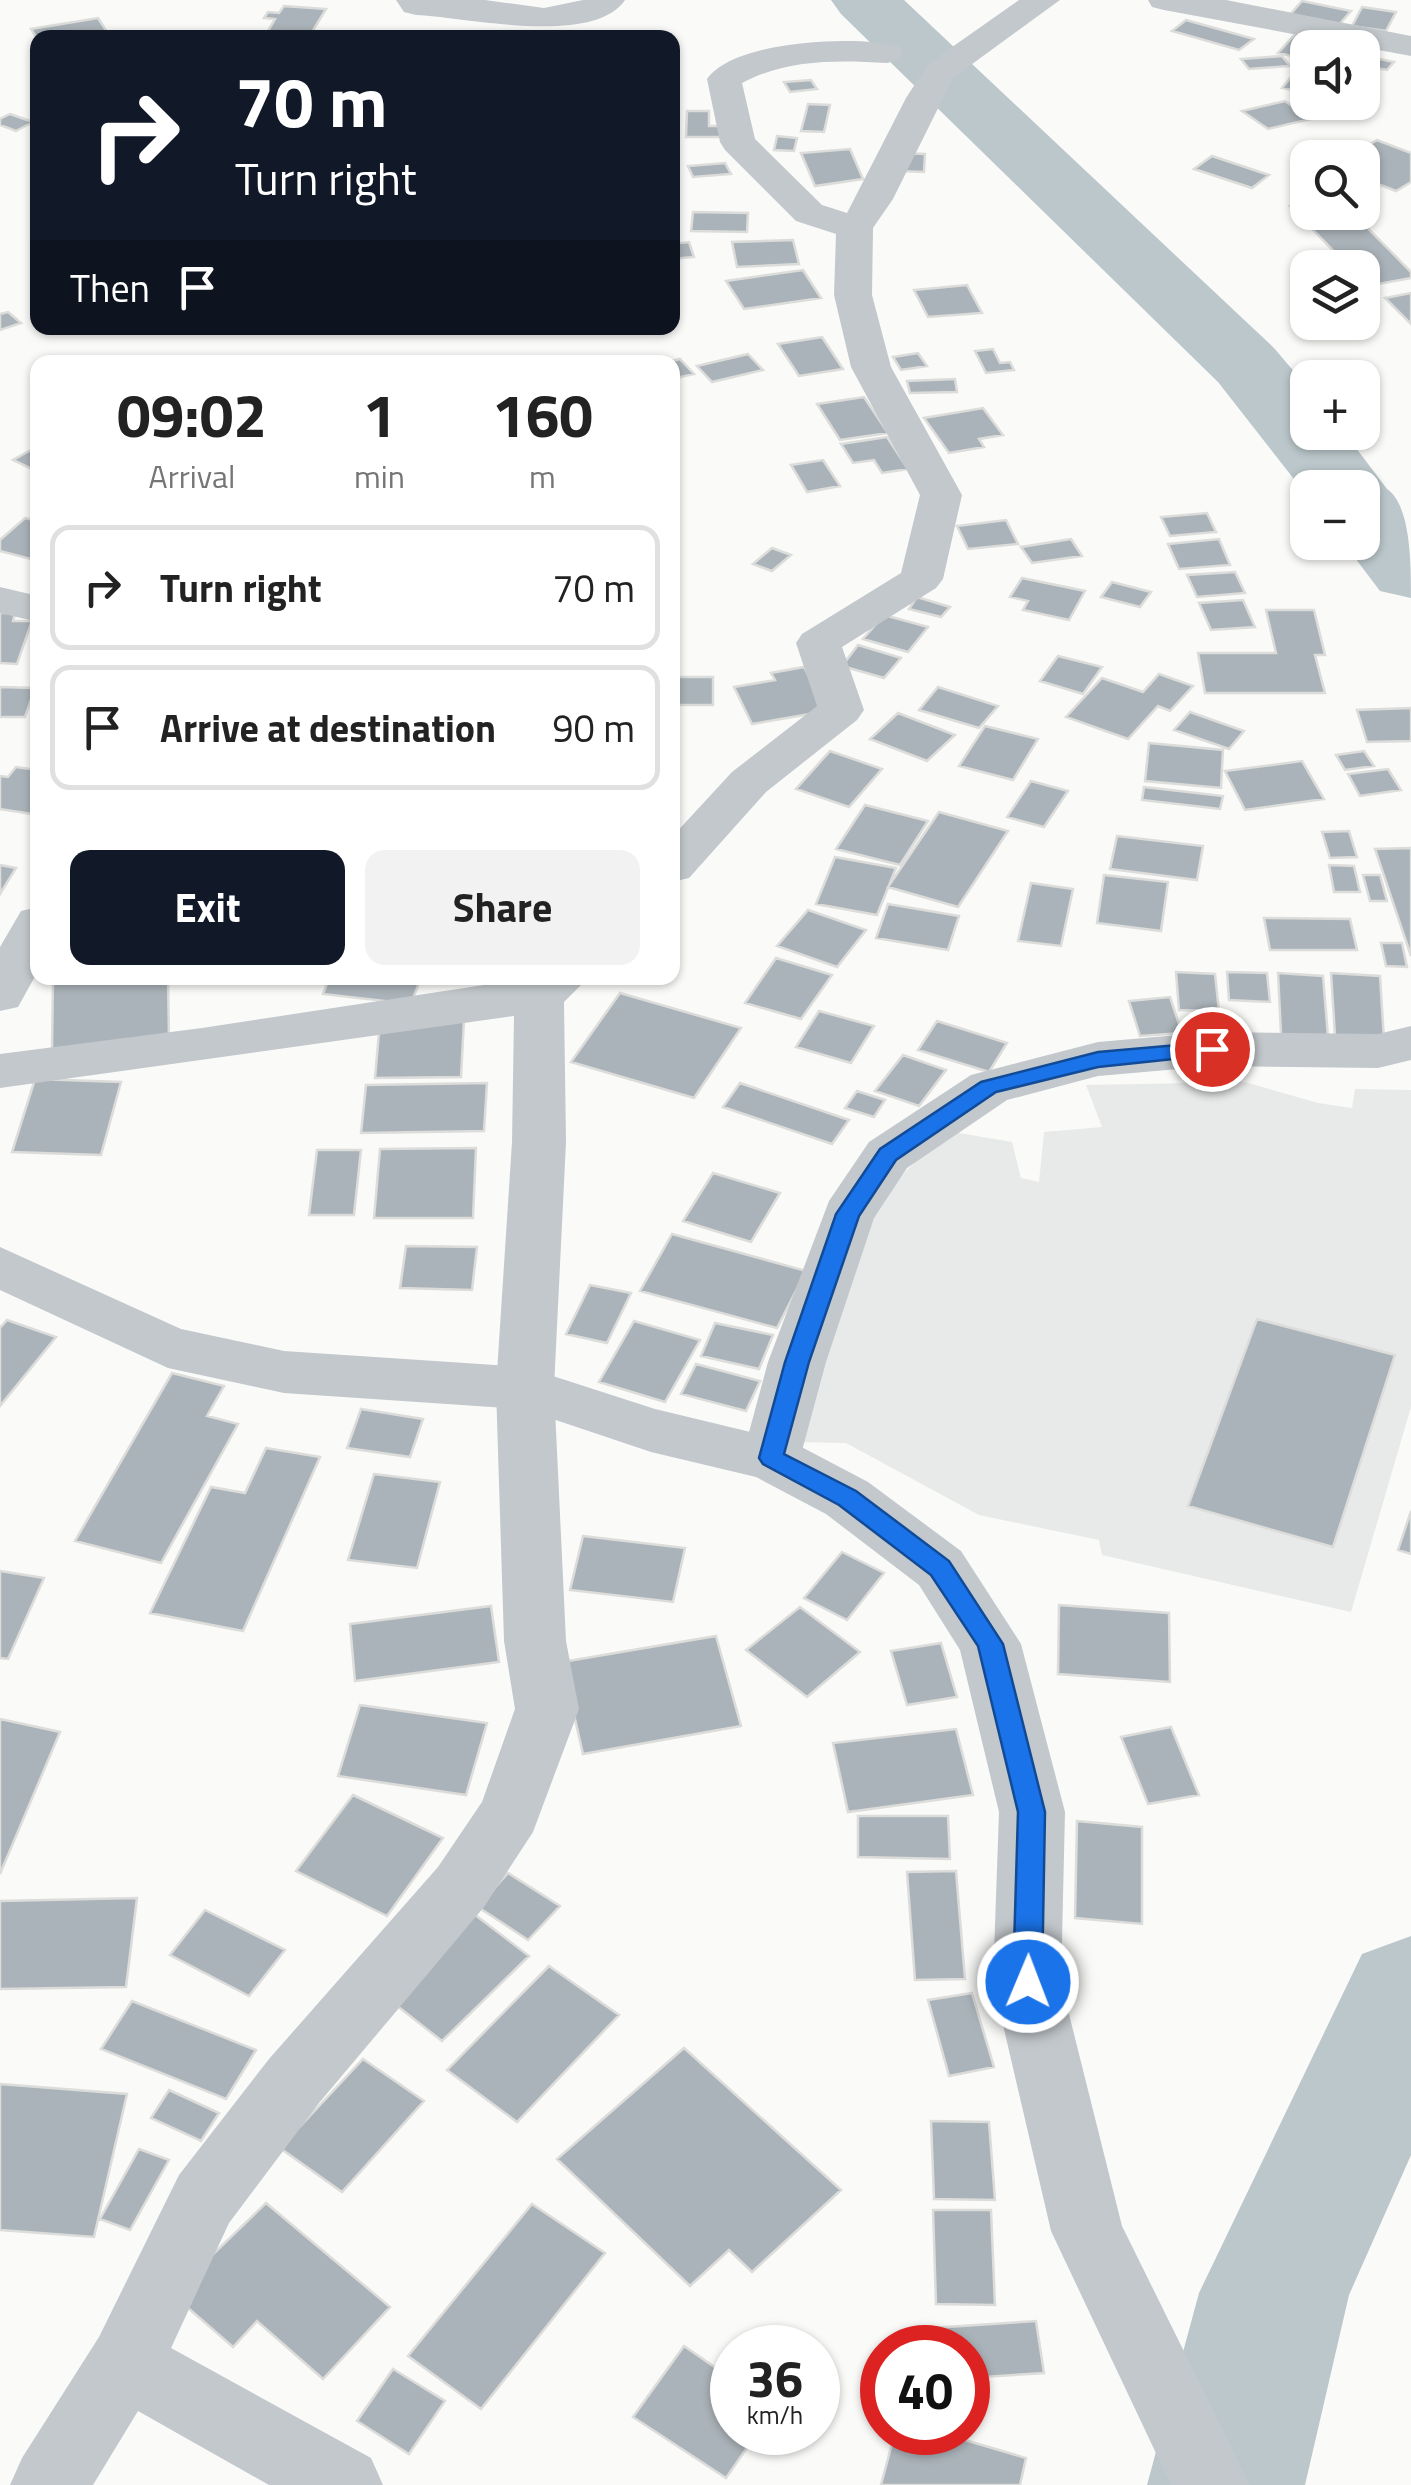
<!DOCTYPE html>
<meta charset="utf-8">
<style>
:root{--surface:#fff;--page:#f2f2f2;--text:#222;--muted:#767676;--line:#e0e0e0;--accent:#111827}
body{margin:0;font-family:"Titillium Web",sans-serif;background:var(--page);color:var(--text);height:100vh;display:flex;flex-direction:column;font-size:38px;white-space:nowrap}
*{box-sizing:border-box;margin:0}
p{font-size:32px;color:var(--muted)}
.icon{flex:none;width:55px;height:55px;fill:none;stroke:currentColor;stroke-width:2;stroke-linecap:round;stroke-linejoin:round}
.map{position:relative;flex:1;overflow:hidden}
.sheet{position:absolute;left:30px;top:355px;width:650px;height:630px;display:flex;flex-direction:column;background:var(--surface);border-radius:20px;box-shadow:0 2px 8px #0004}
.sheet>*{flex:none}
.banner{position:absolute;left:30px;top:30px;width:650px;height:305px;border-radius:20px;box-shadow:0 2px 8px #0004;background:#111827;color:#fff;overflow:hidden}
.fabs{position:absolute;left:1290px;top:30px;display:grid;gap:20px}
.fabs a{display:grid;place-items:center;width:90px;height:90px;border-radius:20px;background:var(--surface);box-shadow:0 2px 8px #0004;font-size:50px}
.speed{position:absolute;left:710px;top:2325px;display:flex;gap:20px;font-size:50px;font-weight:700;text-align:center}
.speed>*{display:grid;place-content:center;width:130px;height:130px;border-radius:50%;background:var(--surface);box-shadow:0 2px 8px #0004;line-height:1}
.speed small{font-size:25px;font-weight:400}
.speed .limit{border:15px solid #d22;background:#fff;color:#111}
.pin{position:absolute;display:grid;place-items:center;width:85px;height:85px;color:#fff;margin:-42px;border:5px solid #fff;border-radius:50%;box-shadow:0 2px 10px #0007}
.me{position:absolute;width:110px;margin:-55px;rotate:1deg;stroke-linejoin:round;filter:drop-shadow(0 0 8px #0008)}
.turn{display:flex;align-items:center;gap:35px;height:210px;padding:0 40px;font-size:45px}
.turn .icon{width:130px;height:130px;stroke-width:2.5}
.turn b{display:block;font-size:70px;line-height:85px}
.then{display:flex;align-items:center;height:95px;padding:0 40px;background:#0003;gap:20px;font-size:38px}
.eta{display:flex;justify-content:space-evenly;align-items:center;height:170px;text-align:center}
.eta b{font-size:60px;font-weight:700;line-height:70px}
.cta{display:flex;gap:20px;margin-top:auto;padding:20px 40px}
.cta a{flex:1;height:115px;border-radius:20px;background:var(--accent);color:#fff;font-size:40px;font-weight:700;line-height:115px;text-align:center}
.cta a+a{background:var(--page);color:var(--text)}
ul{padding:0;list-style:none}
li{display:flex;align-items:center;gap:30px;height:125px;margin:0 20px 15px;padding:0 20px;border:5px solid var(--line);border-radius:20px}
li div{flex:1}
li b{display:block;font-size:38px}
li em{font-style:normal}
.map>svg:first-child{display:block}
.built{fill:#e8e9e9}
.lines{fill:none;stroke-linecap:round;stroke-linejoin:round}
.river{fill:#bbc7cb;fill-rule:evenodd}
.building{fill:#aab3b9;stroke:#dcdcda;stroke-width:2.5}
.minor{fill:#c3c8cc;fill-rule:evenodd}
.tertiary{fill:#c3c8cc;fill-rule:evenodd}
.route{fill:#1a73e8;stroke:#114b97;stroke-width:2.5}
</style>
<div class="map">
<svg width="1411" height="2485" viewBox="0 0 1411 2485">
<rect width="100%" height="100%" fill="#fafaf8"/>
<path class="built" d="M1245,1082L1318,1103L1352,1108L1355,1089L1411,1090V1407L1351,1612L1102,1555L1099,1540L979,1515L846,1443L791,1442L858,1231L904,1173L947,1131L1012,1142L1021,1178L1039,1182L1044,1132L1102,1127L1086,1085Z"/>
<g class="lines">
<path class="river" d="M831,0H904L1274,348L1308,388V432H1344L1387,489C1411,505 1411,565 1411,598L1380,591L1343,542H1362V488H1308V497L1218,382L841,14Z
M1411,1936V2155L1349,2295L1305,2485H1147L1199,2293L1362,1954Z"/>
</g>
<path class="building" d="M1302,1L1351,11L1337,27L1288,17Z
M284,6L326,9L311,34L268,31L275,19L264,18L268,12L279,13Z
M1362,7L1396,12L1386,31L1352,26Z
M98,18L111,38L38,40L31,29Z
M1186,20L1254,39L1239,50L1172,31Z
M1297,32L1357,44L1355,48H1308V93L1282,88L1306,59L1278,53Z
M1362,55L1394,62L1387,70L1362,65Z
M1282,56L1290,66L1249,69L1241,59Z
M811,80L817,89L790,92L784,82Z
M1285,101L1311,119L1268,129L1242,111Z
M808,104L830,105L824,132L801,131Z
M687,111H709V126H721L720,137H686Z
M10,114L33,122L16,131L0,125V119Z
M777,136L797,138L794,151L774,150Z
M1377,140L1411,153V182L1396,191L1362,178V158H1347Z
M850,149L863,179L815,186L801,153Z
M901,153L925,154L924,172L900,171Z
M1212,156L1269,175L1252,188L1194,169Z
M725,163L731,174L693,177L688,166Z
M1308,203V212H1352L1411,272V278L1368,286L1362,281V268H1350L1290,206Z
M693,212L748,213L747,232L691,231Z
M793,240L799,264L737,267L732,242Z
M689,242L694,257L672,259V244Z
M803,270L821,298L744,309L726,281Z
M967,285L982,313L928,317L914,290Z
M1411,293V324L1385,298Z
M8,312L21,323L0,330V314Z
M822,337L843,369L799,376L778,344Z
M993,349L1000,363L1010,362L1014,370L986,373L975,351Z
M918,353L927,366L901,370L893,357Z
M748,354L763,370L712,382L697,366Z
M680,359L694,374L672,379V362H668Z
M955,379L957,392L910,393L907,381Z
M864,397L888,433L840,440L817,404Z
M983,408L1003,435L979,439L984,447L949,453L924,418Z
M887,437L908,469L882,473L874,460L853,463L841,444Z
M38,446L36,471L13,460Z
M823,460L840,486L807,492L791,465Z
M1207,513L1216,532L1170,536L1161,517Z
M25,518L38,521V561L0,551V540Z
M1006,520L1018,544L968,549L957,526Z
M1071,539L1082,556L1032,563L1021,547Z
M1219,539L1230,565L1179,569L1168,544Z
M772,548L791,555L772,571L753,564Z
M1235,572L1245,593L1197,597L1187,575Z
M1022,578L1085,591L1069,620L1023,610L1028,601L1010,597Z
M1112,582L1151,592L1140,607L1101,597Z
M917,597L950,607L941,617L909,609Z
M1243,600L1255,627L1211,630L1199,603Z
M1266,610H1314L1325,655H1315L1325,693H1205L1198,653H1276Z
M0,613H15L13,621H32L17,664L0,663Z
M884,615L928,627L908,652L863,639Z
M858,645L901,658L884,678L842,666Z
M1058,656L1102,667L1083,694L1040,681Z
M804,667L827,711L752,724L734,687L775,680L771,673Z
M1159,674L1193,686L1170,711L1158,706L1128,739L1066,717L1102,678L1143,692Z
M672,677H713V705H672Z
M0,687L35,688L25,717H0Z
M938,687L998,706L979,728L919,710Z
M1411,708V741L1367,742L1357,710Z
M1190,712L1244,731L1229,749L1174,730Z
M898,713L955,735L927,761L870,739Z
M985,726L1038,739L1013,780L959,766Z
M1149,743L1223,750L1221,788L1145,781Z
M830,751L882,769L849,807L796,789Z
M1364,751L1374,766L1345,770L1336,755Z
M1302,761L1324,799L1245,810L1225,771Z
M16,767L38,770V815L0,809V776L8,777Z
M1388,769L1401,790L1360,796L1348,774Z
M1031,781L1068,791L1044,827L1007,817Z
M1144,787L1223,796L1220,809L1142,800Z
M865,805L928,821L900,865L836,849Z
M939,812L1008,831L958,907L888,887Z
M1349,831L1357,857L1330,858L1322,832Z
M1117,836L1203,846L1197,880L1110,869Z
M1411,848V956L1375,849Z
M835,857L896,868L877,915L816,904Z
M0,865L16,868L0,894Z
M1329,865L1354,866L1360,892H1334Z
M1104,875L1168,882L1161,931L1097,923Z
M1363,875H1380L1387,901H1370Z
M1031,883L1073,889L1061,946L1018,941Z
M888,904L959,916L948,950L876,938Z
M808,910L866,930L837,967L777,946Z
M1264,918L1350,919L1357,950H1270Z
M1381,943H1402L1407,967L1386,966Z
M776,958L832,975L801,1019L745,1003Z
M1176,972L1215,974L1219,1011L1179,1010Z
M1227,972L1267,973L1270,1002L1229,1000Z
M1278,973L1323,976L1328,1037L1281,1034Z
M1331,973L1380,976L1384,1040L1335,1036Z
M53,978H168L169,1039L52,1049Z
M329,978H421L411,1004L323,994Z
M620,993L741,1028L694,1098L571,1062Z
M1170,997L1182,1033L1140,1036L1129,1001Z
M819,1011L874,1026L851,1063L796,1047Z
M464,1020L461,1077L375,1078L380,1021Z
M937,1021L1007,1043L989,1072L918,1050Z
M903,1055L946,1070L919,1106L875,1091Z
M35,1079L121,1082L101,1155L12,1152Z
M487,1083L484,1131L361,1133L366,1085Z
M740,1083L849,1120L832,1144L723,1107Z
M857,1091L885,1100L874,1117L845,1108Z
M476,1148L473,1218H374L380,1149Z
M317,1150H361L354,1215H309Z
M713,1173L780,1193L751,1242L683,1221Z
M672,1234L806,1271L777,1328L640,1291Z
M406,1246L477,1247L472,1290L400,1288Z
M590,1285L631,1293L607,1343L566,1334Z
M1257,1319L1395,1355L1333,1547L1188,1506Z
M7,1320L56,1337L0,1406V1328Z
M634,1321L700,1340L665,1402L599,1382Z
M715,1323L773,1335L759,1369L701,1356Z
M696,1364L760,1381L746,1411L681,1394Z
M172,1373L224,1386L207,1416L238,1424L161,1563L75,1541Z
M361,1409L423,1419L410,1457L347,1448Z
M266,1448L320,1457L243,1631L150,1613L211,1487L245,1493Z
M374,1474L440,1482L417,1568L348,1560Z
M1411,1511V1554L1398,1550Z
M583,1536L685,1548L673,1602L570,1590Z
M842,1552L884,1573L847,1620L804,1598Z
M0,1571L44,1578L8,1659L0,1658Z
M1059,1605L1169,1613L1170,1682L1058,1674Z
M491,1606L499,1662L355,1681L350,1624Z
M800,1607L860,1652L807,1697L746,1650Z
M716,1636L741,1726L583,1754L562,1662Z
M941,1643L957,1697L907,1705L891,1651Z
M360,1705L487,1723L466,1795L338,1776Z
M0,1719L60,1732L0,1874Z
M1171,1727L1199,1795L1148,1804L1121,1737Z
M956,1729L973,1795L848,1812L833,1743Z
M353,1795L443,1838L387,1916L296,1871Z
M858,1816H948L950,1859L858,1857Z
M1077,1821L1142,1827V1924L1075,1918Z
M956,1871L965,1979L915,1980L907,1872Z
M508,1873L560,1906L528,1940L478,1907Z
M137,1898L126,1987L0,1989V1901Z
M205,1910L285,1950L249,1996L170,1955Z
M474,1914L529,1956L442,2041L387,1998Z
M549,1966L619,2015L517,2122L447,2070Z
M972,1993L994,2067L949,2076L928,2000Z
M132,2001L256,2050L226,2099L101,2049Z
M684,2048L841,2190L752,2272L729,2250L690,2286L557,2159Z
M363,2059L424,2101L342,2192L280,2148Z
M0,2084L127,2094L94,2237L0,2230Z
M169,2090L219,2113L201,2141L151,2118Z
M931,2121L989,2122L995,2200L934,2199Z
M139,2149L169,2160L130,2230L100,2219Z
M266,2203L390,2307L323,2379L257,2321L233,2347L172,2294Z
M532,2204L605,2253L481,2409L408,2356Z
M933,2210H991L995,2305L936,2304Z
M1036,2321L1044,2373L968,2378V2348H934L932,2328Z
M684,2346L732,2379V2432H758L726,2478L633,2417Z
M393,2369L445,2401L409,2454L357,2421Z
M895,2432H938L1026,2458L1020,2485H881Z"/>
<g class="lines">
<path class="minor" d="M396,0H485L544,8L583,0H625C593,47 466,17 416,15L404,12Z
M1019,0H1060L953,78L893,199L873,228L872,295L891,367L962,495L943,579L936,588L842,647L864,710L857,720L766,792L689,878L672,882V837L732,772L817,706L796,643L802,634L901,573L920,495L851,367L834,295L836,234L796,221L725,150L720,142L707,79C734,40 856,35 899,46L904,53L899,60L887,63C837,60 787,59 742,83L755,139L822,205L847,213L906,98L928,64Z
M1148,0H1226L1411,36V56L1164,10L1152,7Z
M0,587L38,596V622L0,613Z
M38,907V971L18,1007L0,1011V947L21,911Z
M530,978H588L564,1002L566,1142L554,1388L566,1641L579,1709L533,1832L484,1907L319,2103L229,2223L171,2348L371,2458L383,2485H269L138,2411L93,2485H10L22,2458L99,2337L179,2175L269,2059L438,1867L482,1802L515,1709L504,1641L496,1388L512,1142L514,1016L0,1088V1054L202,1028Z
M1411,1026V1060L1378,1068L1213,1066L1098,1076L1007,1100L907,1168L874,1218L826,1362L800,1458L792,1474L771,1480L750,1474L742,1458L768,1362L829,1201L869,1142L971,1075L1098,1042L1213,1032L1378,1034Z"/>
<path class="tertiary" d="M0,1247L181,1329L284,1351L525,1367L655,1409L792,1442L868,1482L961,1551L1021,1644L1065,1812L1061,1982L1122,2226L1250,2485H1171L1051,2231L993,1982L999,1812L960,1650L919,1585L826,1514L756,1477L651,1452L523,1409L284,1393L168,1368L0,1290Z"/>
</g>
<path class="route" d="M1212,1042L1220,1044L1223,1049L1220,1054L1098,1067L996,1092L896,1160L859,1216L809,1362L784,1454L856,1491L949,1561L1003,1644L1045,1812L1042,1982L1037,1991L1028,1994L1018,1991L1013,1982L1018,1812L978,1646L931,1575L839,1505L763,1464L759,1458L785,1362L836,1214L880,1149L981,1082L1098,1052Z"/>
</svg>
<div class="fabs">
<a><svg class="icon" aria-label="sound" viewBox="0 0 24 24"><path d="M4 9h4l5-4v14l-5-4H4zM17 9q2 3 0 6"/></svg></a>
<a><svg class="icon" aria-label="search" viewBox="0 0 24 24"><circle cx="10" cy="10" r="6"/><path d="M15 15l6 6"/></svg></a>
<a><svg class="icon" aria-label="layers" viewBox="0 0 24 24"><path d="M12 4l9 5-9 5-9-5zM3 14l9 5 9-5"/></svg></a>
<a>+</a>
<a>−</a>
</div>
<div class="speed"><div>36<small>km/h</small></div><div class="limit">40</div></div>
<div class="pin" style="left:1212px;top:1049px;background:#d93025"><svg class="icon" aria-label="arrive" viewBox="0 0 24 24"><path d="M6 21V4h12l-3 4 3 4H6"/></svg></div>
<svg class="me" style="left:1028px;top:1982px" viewBox="-20 -20 40 40"><circle r="17" fill="#1a73e8" stroke="#fff" stroke-width="3"/><path d="M0-11L8 9 0 5-8 9z" fill="#fff"/></svg>
<div class="banner">
<div class="turn"><svg class="icon" aria-label="right" viewBox="0 0 24 24"><path d="M7 20v-9h11M14 6l5 5-5 5"/></svg><div><b>70 m</b>Turn right</div></div>
<div class="then">Then<svg class="icon" aria-label="arrive" viewBox="0 0 24 24"><path d="M6 21V4h12l-3 4 3 4H6"/></svg></div>
</div>
<section class="sheet">
<div class="eta">
<div><b>09:02</b><p>Arrival</p></div>
<div><b>1</b><p>min</p></div>
<div><b>160</b><p>m</p></div>
</div>
<ul>
<li><svg class="icon" aria-label="right" viewBox="0 0 24 24"><path d="M7 20v-9h11M14 6l5 5-5 5"/></svg><div><b>Turn right</b></div><em>70 m</em></li>
<li><svg class="icon" aria-label="arrive" viewBox="0 0 24 24"><path d="M6 21V4h12l-3 4 3 4H6"/></svg><div><b>Arrive at destination</b></div><em>90 m</em></li>
</ul>
<div class="cta"><a>Exit</a><a>Share</a></div>
</section>
</div>
